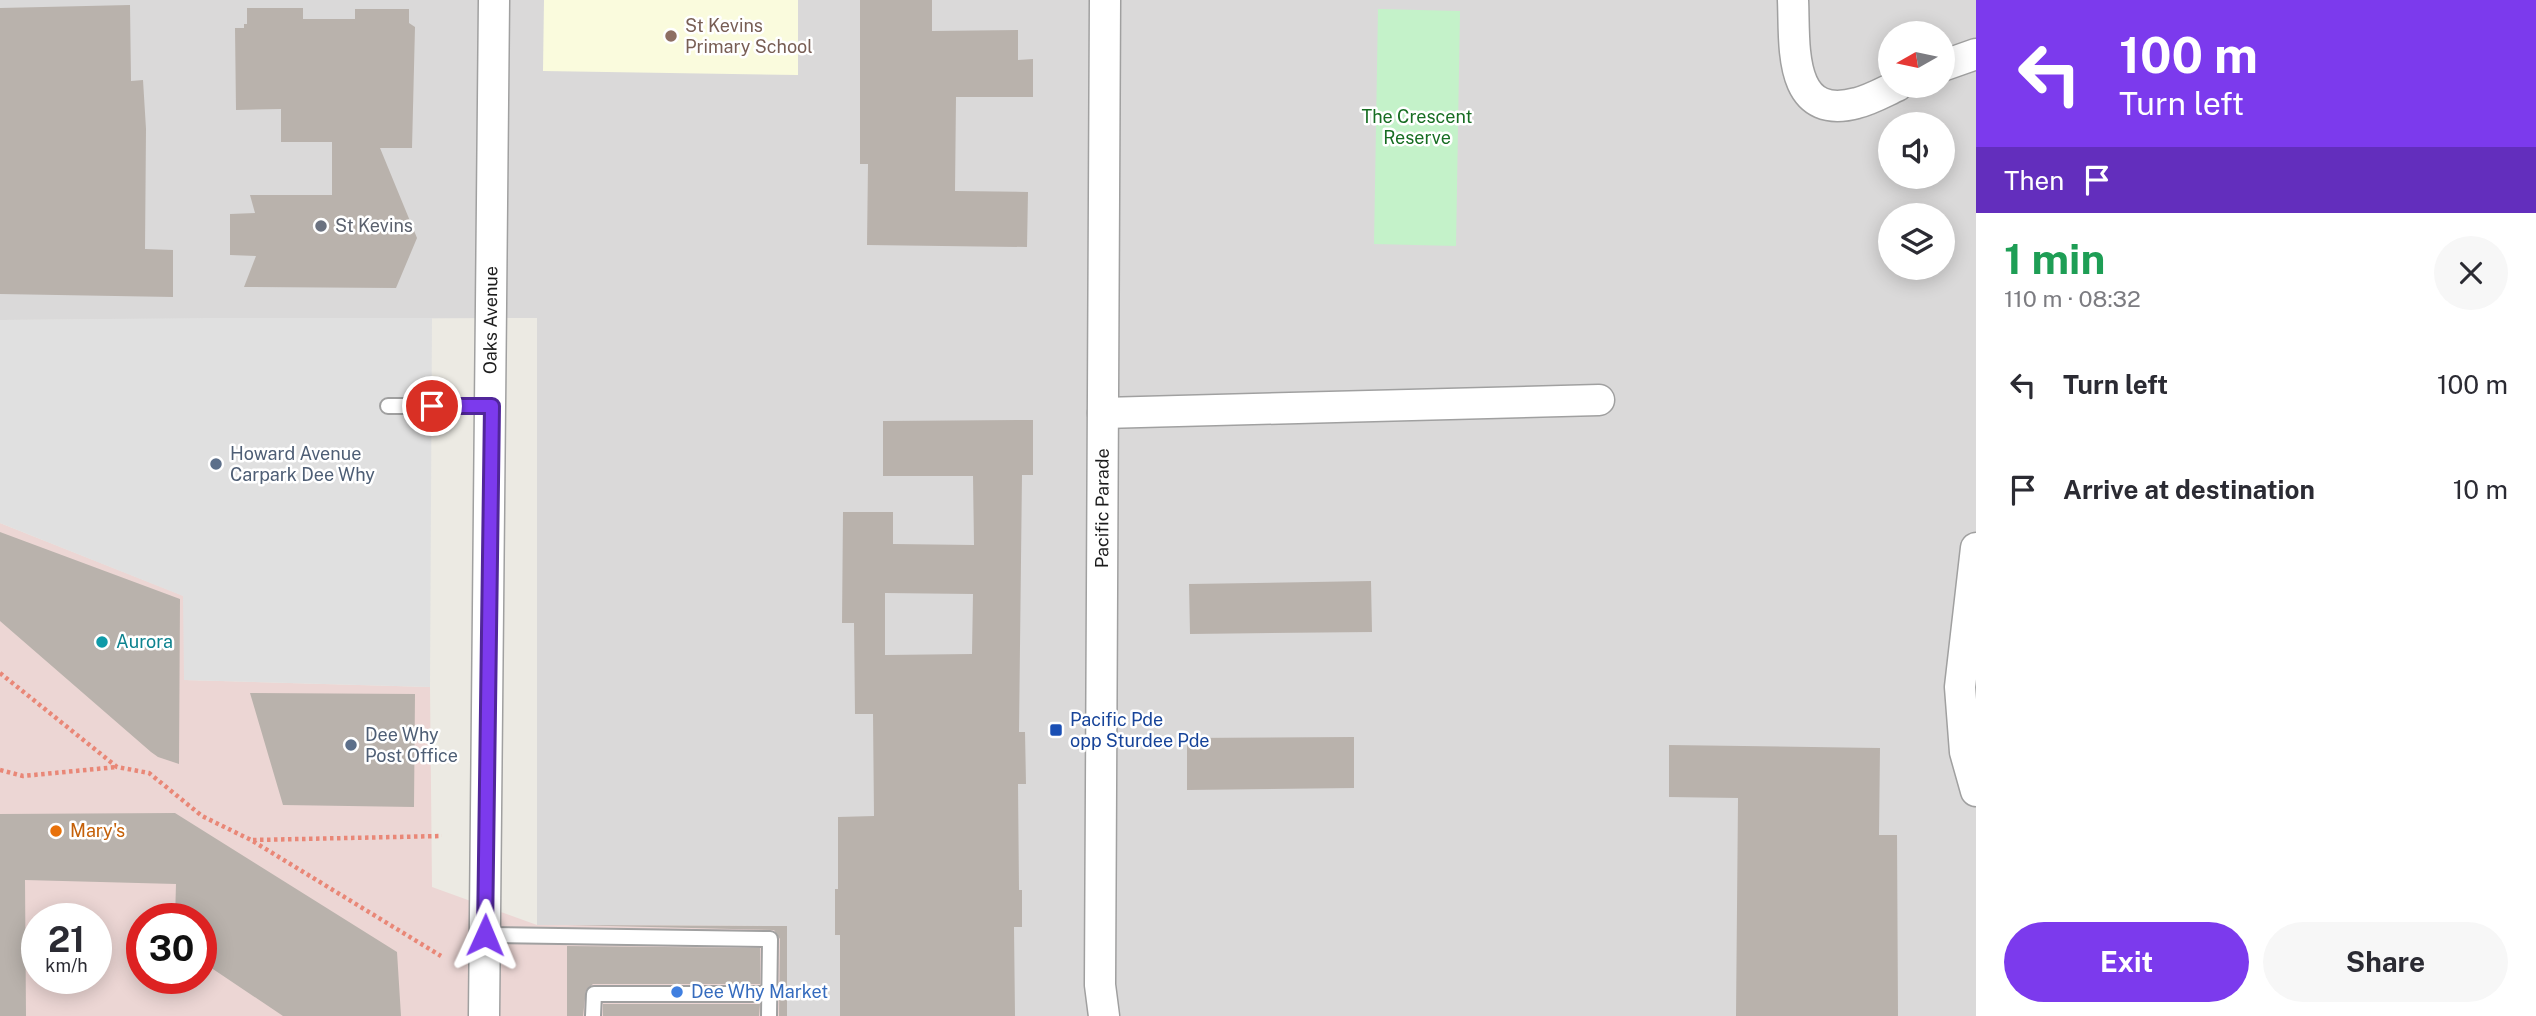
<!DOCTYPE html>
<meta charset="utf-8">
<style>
:root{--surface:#fff;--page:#f7f7f7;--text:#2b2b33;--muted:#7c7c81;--accent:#7c3aed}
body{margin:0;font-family:"Public Sans",sans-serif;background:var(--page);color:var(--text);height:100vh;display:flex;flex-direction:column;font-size:26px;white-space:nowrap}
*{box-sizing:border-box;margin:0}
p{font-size:23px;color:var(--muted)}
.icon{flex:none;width:38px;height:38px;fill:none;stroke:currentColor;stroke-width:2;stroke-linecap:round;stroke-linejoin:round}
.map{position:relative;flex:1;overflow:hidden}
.sheet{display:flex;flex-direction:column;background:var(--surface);width:560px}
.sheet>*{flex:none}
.top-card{background:#7c3aed;color:#fff;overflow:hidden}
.needle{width:46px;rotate:261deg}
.controls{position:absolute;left:1878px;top:21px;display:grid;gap:14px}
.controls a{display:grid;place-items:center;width:77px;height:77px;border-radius:50%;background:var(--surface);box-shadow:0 4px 18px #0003;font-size:35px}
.speed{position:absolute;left:21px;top:903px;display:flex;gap:14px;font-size:35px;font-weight:700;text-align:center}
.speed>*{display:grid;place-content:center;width:91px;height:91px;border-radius:50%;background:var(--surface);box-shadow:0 4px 18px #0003;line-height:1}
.speed small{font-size:18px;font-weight:400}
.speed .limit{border:10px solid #d22;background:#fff;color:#111}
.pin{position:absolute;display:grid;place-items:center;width:60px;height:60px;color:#fff;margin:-30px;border:4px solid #fff;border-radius:50%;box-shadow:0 2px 7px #0007}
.me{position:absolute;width:77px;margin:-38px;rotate:1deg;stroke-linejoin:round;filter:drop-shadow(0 0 5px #0008)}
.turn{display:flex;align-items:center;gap:24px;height:147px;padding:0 28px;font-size:32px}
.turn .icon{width:91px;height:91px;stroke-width:2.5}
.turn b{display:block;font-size:49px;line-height:60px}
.then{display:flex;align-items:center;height:66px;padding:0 28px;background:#0003;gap:14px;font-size:26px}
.round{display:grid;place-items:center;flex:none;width:74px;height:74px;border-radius:37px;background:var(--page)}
.headline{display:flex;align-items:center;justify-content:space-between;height:119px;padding:0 28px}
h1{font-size:42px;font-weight:700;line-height:52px;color:#1e9e55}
.primary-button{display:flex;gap:14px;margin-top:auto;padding:14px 28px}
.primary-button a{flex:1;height:80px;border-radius:42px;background:var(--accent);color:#fff;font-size:28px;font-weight:700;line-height:80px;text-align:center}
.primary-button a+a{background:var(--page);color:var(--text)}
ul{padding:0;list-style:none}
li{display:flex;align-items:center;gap:21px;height:105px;padding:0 28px}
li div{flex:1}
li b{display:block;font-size:26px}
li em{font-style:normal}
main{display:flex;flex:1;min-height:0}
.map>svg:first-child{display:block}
.residential{fill:#dad9d9;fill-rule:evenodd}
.commercial{fill:#ecd6d4;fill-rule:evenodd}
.education{fill:#fafbdd}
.park{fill:#c4f2c9}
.parking{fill:#e0e0e0}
.building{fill:#b9b2ac;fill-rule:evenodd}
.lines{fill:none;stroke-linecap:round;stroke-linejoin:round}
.lane-casing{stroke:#a0a0a0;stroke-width:18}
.street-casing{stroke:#a0a0a0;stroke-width:33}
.path{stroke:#e98777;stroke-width:4.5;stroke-dasharray:3.5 3.5;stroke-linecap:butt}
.lane{stroke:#fff;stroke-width:14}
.street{stroke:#fff;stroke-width:30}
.route-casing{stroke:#51269a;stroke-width:18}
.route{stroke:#7c3aed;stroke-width:12}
.education-dot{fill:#8d6e63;stroke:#fff;stroke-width:2.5}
.worship-dot{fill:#6b7280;stroke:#fff;stroke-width:2.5}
.service-dot{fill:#5c6f8a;stroke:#fff;stroke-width:2.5}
.culture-dot{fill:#0f9aa8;stroke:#fff;stroke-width:2.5}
.transit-dot{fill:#1a4fb4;stroke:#fff;stroke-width:2.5}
.food-dot{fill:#e8710a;stroke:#fff;stroke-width:2.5}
.shop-dot{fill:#3f7fe0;stroke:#fff;stroke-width:2.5}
.labels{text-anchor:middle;stroke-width:5;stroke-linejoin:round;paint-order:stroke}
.education-label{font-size:18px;fill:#785e54;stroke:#fff;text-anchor:start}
.park-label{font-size:18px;fill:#176d22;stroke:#fff}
.worship-label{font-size:18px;fill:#5b616d;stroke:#fff;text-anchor:start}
.street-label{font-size:18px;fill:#1c1c1c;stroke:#fff}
.service-label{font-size:18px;fill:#4e5e75;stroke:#fff;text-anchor:start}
.culture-label{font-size:18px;fill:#0d838f;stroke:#fff;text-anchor:start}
.transit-label{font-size:18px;fill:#164399;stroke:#fff;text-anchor:start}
.food-label{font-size:18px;fill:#c56008;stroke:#fff;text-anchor:start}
.shop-label{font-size:18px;fill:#366cbe;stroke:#fff;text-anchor:start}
</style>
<main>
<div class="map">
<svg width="1976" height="1016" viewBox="0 0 1976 1016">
<rect width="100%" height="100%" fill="#eceae3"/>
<path class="residential" d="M0,0H1976V1016H787L786,926L537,925V318L0,320ZM1890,33H1942V86H1890ZM1890,124H1942V177H1890ZM1890,215H1942V268H1890Z"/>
<path class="commercial" d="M0,523L184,596V680L430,687L432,887L537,925L787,926V1016H0ZM37,919H96V978H37ZM142,919H201V978H142Z"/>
<path class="education" d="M544,0H798V75L543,71Z"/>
<path class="park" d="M1378,9L1460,11L1456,246L1374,244Z"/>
<path class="parking" d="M208,318H432L430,687L184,680L183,596L0,523V320Z"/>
<path class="building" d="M860,0H932V31L1018,30V60L1033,59V97H956L955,191L1028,192L1027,247L867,245L868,164H860Z
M130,5L131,81L143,80L146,129L145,249L173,250V297L0,294V8Z
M247,8H303V19H355V9H409V23L415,27L412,148H380L417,238L396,288L244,287L256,256L230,255V214L255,213L250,195H332V142H281V109L236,110L235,28H244V24H247Z
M1033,420V475H1022L1019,732H1025L1026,784H1018L1019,890H1022V927H1014L1015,1016H840V935H835V889H838V817L874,816L873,714H855L854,623H842L843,512H893V544L974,545L973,476H883V421ZM885,593L973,594L972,654L885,655Z
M0,532L180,599L179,764L158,757L151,752L0,621Z
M1371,581L1372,632L1190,634L1189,584Z
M250,693L415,694L414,807L283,805Z
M1354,737V788L1187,790V738Z
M1669,745L1880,748L1879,835H1897L1898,1016H1736L1738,798L1669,797Z
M175,813L397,952L401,1016H283L201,961V919H175L176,884L25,880L26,1016H0V814Z
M567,925L787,926V1016H779L780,939L774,930Z
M567,946L760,948V984H593L586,990L583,1016H567Z
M603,1004H760L759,1016H603Z"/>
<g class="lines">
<defs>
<path id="lane" d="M388,406H492
M485,935L770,939L769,1016
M593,1016L594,994H769"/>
<g id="street">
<path d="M1793,0C1795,44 1787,122 1857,103C1870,100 1884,92 1897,86"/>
<path d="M1942,66L1976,54"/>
<path d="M1103,413L1599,400"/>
<path d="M1976,548L1960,687L1965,752L1976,791"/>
<path id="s1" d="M484,1016L494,0"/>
<path id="s2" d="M1104,1016L1100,985L1105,0"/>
</g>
</defs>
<use href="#lane" class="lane-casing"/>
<use href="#street" class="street-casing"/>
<path class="path" d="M0,673L117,767L149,773L202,816L251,840L441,956
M0,770L23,776L117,767
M253,840L442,836"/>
<use href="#lane" class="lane"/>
<use href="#street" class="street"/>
</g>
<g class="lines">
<defs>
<path id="route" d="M432,406H492L485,935"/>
</defs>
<use href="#route" class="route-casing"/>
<use href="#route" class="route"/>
</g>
<circle class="education-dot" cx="671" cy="36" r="7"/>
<circle class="worship-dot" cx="321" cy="226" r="7"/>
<g class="service-dot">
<circle cx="216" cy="464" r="7"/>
<circle cx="351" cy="745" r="7"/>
</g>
<circle class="culture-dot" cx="102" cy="642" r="7"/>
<rect class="transit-dot" x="1049" y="723" width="14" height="14" rx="3.5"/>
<circle class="food-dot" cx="56" cy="831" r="7"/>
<circle class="shop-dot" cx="677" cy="992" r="7"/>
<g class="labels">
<g class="education-label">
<text x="685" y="32">St Kevins<tspan x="685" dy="21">Primary School</tspan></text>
</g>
<g class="park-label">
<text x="1417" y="123">The Crescent<tspan x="1417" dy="21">Reserve</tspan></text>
</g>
<g class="worship-label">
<text x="335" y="232">St Kevins</text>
</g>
<g class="street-label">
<text dy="6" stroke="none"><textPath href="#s1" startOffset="696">Oaks Avenue</textPath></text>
<text dy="6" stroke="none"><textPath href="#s2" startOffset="508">Pacific Parade</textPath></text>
</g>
<g class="service-label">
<text x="230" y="460">Howard Avenue<tspan x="230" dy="21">Carpark Dee Why</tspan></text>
<text x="365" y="741">Dee Why<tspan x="365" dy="21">Post Office</tspan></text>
</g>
<g class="culture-label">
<text x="116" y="648">Aurora</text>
</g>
<g class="transit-label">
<text x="1070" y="726">Pacific Pde<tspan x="1070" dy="21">opp Sturdee Pde</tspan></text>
</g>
<g class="food-label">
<text x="70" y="837">Mary's</text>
</g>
<g class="shop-label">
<text x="691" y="998">Dee Why Market</text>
</g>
</g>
</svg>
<div class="controls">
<a><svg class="needle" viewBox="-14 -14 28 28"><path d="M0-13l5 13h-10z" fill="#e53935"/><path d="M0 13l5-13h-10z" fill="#7c7c81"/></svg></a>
<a><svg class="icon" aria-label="sound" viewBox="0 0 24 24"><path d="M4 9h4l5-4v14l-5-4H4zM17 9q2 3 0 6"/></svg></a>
<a><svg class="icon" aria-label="layers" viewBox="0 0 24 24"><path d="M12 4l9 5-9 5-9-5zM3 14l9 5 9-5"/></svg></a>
</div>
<div class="speed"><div>21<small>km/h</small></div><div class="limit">30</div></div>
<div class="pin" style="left:432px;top:406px;background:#d93025"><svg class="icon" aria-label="arrive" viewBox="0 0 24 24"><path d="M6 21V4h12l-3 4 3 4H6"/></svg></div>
<svg class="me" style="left:485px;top:935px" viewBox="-20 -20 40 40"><path d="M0-17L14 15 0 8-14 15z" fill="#7c3aed" stroke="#fff" stroke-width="4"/></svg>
</div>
<section class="sheet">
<div class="top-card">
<div class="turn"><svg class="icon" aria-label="left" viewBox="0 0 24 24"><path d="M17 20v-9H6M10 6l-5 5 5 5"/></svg><div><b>100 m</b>Turn left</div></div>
<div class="then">Then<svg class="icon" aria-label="arrive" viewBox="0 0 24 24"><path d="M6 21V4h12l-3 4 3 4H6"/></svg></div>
</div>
<div class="headline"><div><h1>1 min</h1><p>110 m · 08:32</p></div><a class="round"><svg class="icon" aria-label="close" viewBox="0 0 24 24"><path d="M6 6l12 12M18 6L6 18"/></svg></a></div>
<ul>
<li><svg class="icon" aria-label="left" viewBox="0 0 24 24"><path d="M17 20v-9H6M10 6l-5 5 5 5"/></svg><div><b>Turn left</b></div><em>100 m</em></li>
<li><svg class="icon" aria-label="arrive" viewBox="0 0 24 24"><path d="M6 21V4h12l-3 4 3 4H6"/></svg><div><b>Arrive at destination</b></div><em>10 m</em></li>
</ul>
<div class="primary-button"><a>Exit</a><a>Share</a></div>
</section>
</main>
